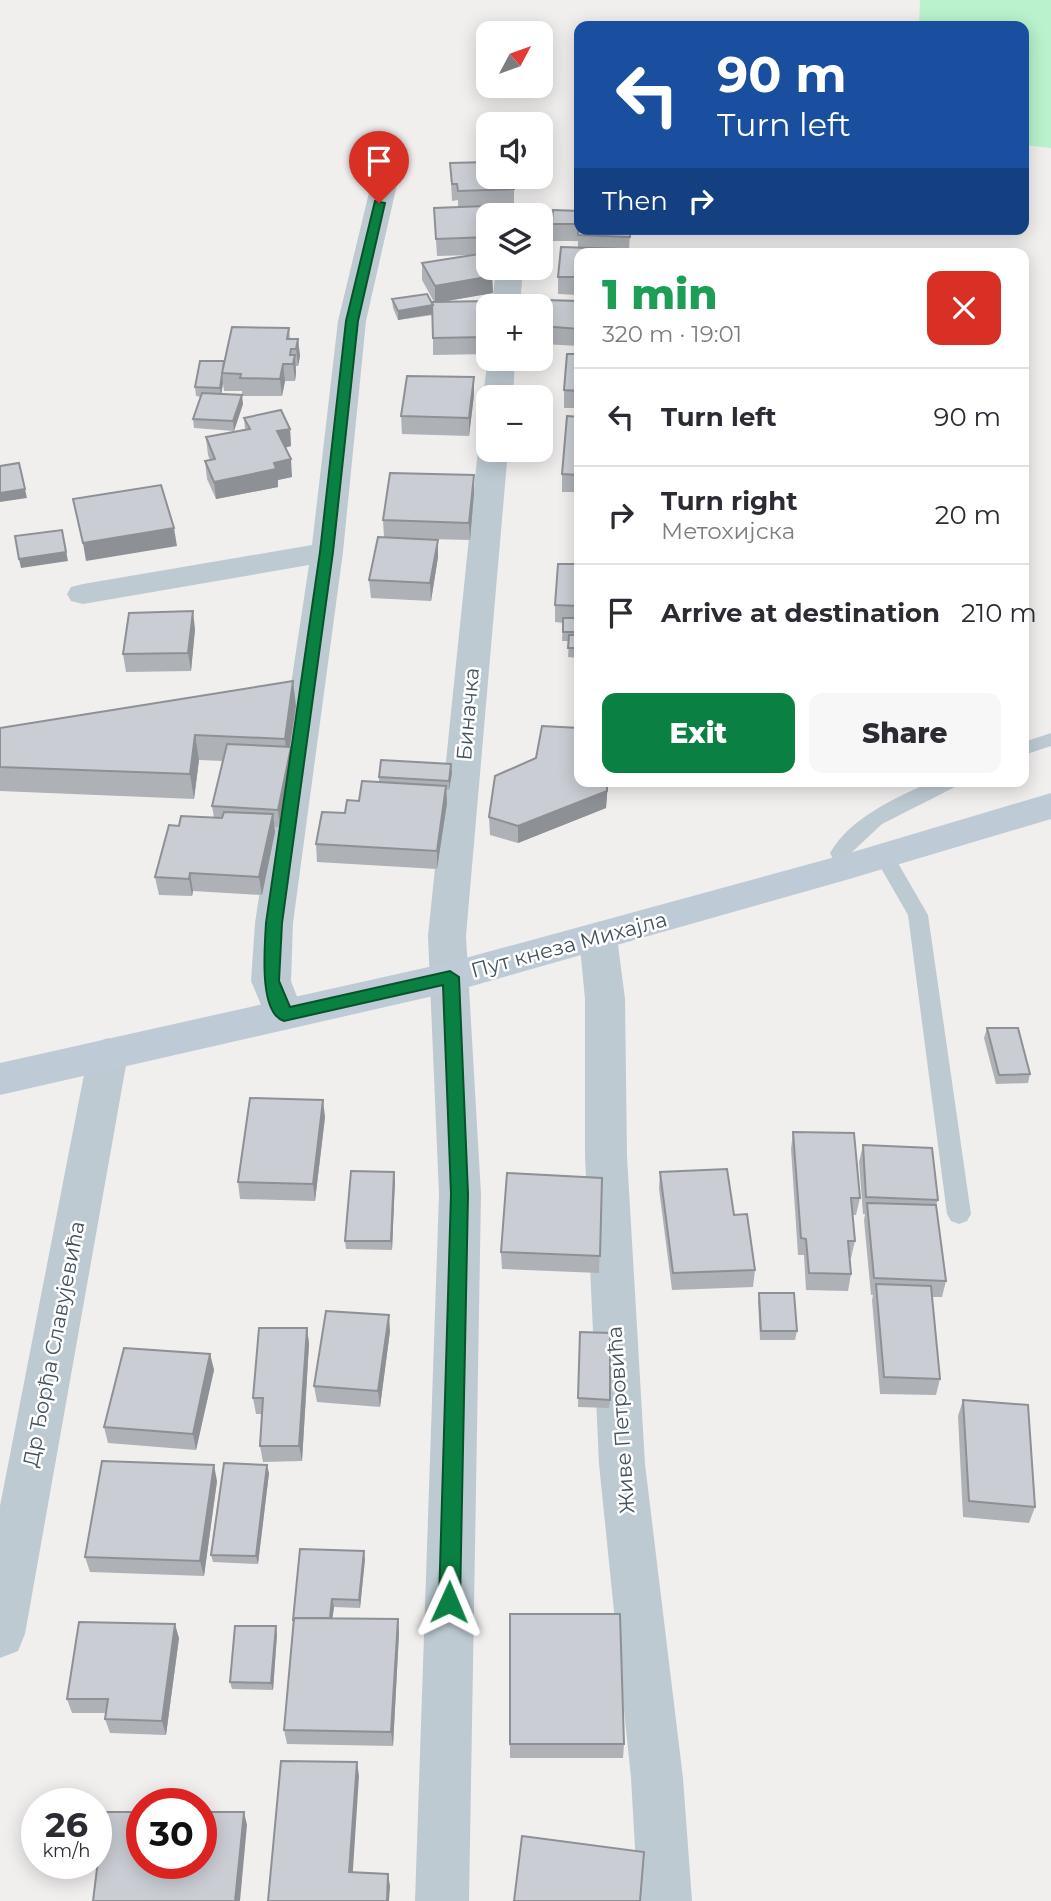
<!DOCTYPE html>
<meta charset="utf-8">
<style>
:root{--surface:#fff;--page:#f7f7f7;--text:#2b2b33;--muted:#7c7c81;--line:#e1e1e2;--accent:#0b8043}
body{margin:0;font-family:Montserrat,sans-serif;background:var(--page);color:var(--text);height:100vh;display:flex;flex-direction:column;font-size:26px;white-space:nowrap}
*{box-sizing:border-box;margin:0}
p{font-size:23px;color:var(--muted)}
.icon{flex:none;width:38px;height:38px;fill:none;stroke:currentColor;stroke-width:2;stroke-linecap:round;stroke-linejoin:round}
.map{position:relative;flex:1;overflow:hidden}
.sheet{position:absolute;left:574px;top:248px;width:455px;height:539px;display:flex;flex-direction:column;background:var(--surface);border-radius:14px;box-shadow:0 4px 18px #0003}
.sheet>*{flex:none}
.banner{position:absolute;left:574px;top:21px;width:455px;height:214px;border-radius:14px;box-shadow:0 4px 18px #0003;background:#1a4fa0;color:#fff;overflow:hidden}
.needle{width:46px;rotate:49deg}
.fabs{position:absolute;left:476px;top:21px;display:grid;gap:14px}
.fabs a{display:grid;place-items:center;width:77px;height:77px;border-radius:14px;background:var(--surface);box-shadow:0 4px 18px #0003;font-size:35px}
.speed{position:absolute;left:21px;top:1788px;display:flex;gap:14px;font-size:35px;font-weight:700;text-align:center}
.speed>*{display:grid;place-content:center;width:91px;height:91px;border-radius:50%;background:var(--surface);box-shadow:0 4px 18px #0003;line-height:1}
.speed small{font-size:18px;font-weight:400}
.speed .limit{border:10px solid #d22;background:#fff;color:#111}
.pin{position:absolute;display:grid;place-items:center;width:60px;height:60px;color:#fff;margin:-72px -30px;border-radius:50% 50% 50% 0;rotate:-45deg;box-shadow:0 0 7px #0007}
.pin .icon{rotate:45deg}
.me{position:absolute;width:77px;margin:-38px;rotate:1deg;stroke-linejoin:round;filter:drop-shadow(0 0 5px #0008)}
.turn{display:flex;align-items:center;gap:24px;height:147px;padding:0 28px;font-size:32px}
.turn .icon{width:91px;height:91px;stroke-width:2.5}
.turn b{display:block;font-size:49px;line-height:60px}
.then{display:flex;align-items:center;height:66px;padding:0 28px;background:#0003;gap:14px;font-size:26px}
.round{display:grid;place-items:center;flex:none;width:74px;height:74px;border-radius:14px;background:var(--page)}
.overview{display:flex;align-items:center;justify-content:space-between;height:119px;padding:0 28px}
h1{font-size:42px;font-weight:800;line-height:52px;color:#1e9e55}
.cta{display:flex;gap:14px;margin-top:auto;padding:14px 28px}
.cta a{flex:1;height:80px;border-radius:14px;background:var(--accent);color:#fff;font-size:28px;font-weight:800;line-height:80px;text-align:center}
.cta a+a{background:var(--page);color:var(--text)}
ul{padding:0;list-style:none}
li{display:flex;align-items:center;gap:21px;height:98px;padding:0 28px;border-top:2px solid var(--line)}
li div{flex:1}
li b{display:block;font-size:26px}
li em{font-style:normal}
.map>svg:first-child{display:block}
.green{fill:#b9f2cc}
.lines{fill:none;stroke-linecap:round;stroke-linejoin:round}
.service{fill:#becad2;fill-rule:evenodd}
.minor{fill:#becad2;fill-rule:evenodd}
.secondary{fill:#becbd7;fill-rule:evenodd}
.wall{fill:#aeb1b6}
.shaded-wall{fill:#8d9094}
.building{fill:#caced4;stroke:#8d9094;stroke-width:2}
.route{fill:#0b8043;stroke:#07532c;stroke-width:2}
.labels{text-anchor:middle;stroke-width:5;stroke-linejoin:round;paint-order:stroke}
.street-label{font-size:21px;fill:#45535d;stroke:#fff}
</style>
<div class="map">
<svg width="1051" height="1901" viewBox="0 0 1051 1901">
<rect width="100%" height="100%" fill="#f1eeee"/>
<path class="green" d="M920,0H1051V148L1024,145V26H919Z"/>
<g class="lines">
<path class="service" d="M1051,733V746L1024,755V742Z
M930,782H958L955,787L882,824L850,854L856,867L853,872L846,874L839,872L830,853C851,817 894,799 930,782Z
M884,849L891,851L928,915L971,1214L967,1221L959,1224L951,1221L947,1214L908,915L874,856L877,851Z"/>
<path class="minor" d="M385,172L394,175L398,180L366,321L343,552L293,923L291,981L304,1015L298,1026L284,1030L270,1026L251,981L255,923L309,565L83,604L71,601L67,594L71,587L83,584L312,545L338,321L372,180L376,175Z
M496,268L523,269L520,306H492Z
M488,357V359H515L513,397H488V403L483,397Z
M488,442V450H508L466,936L481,1194L469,1901H415L439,1194L428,936L478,450L482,444Z
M598,923L612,927L617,937L625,999L627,1156L645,1464L683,1778L692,1901H638L631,1778L599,1464L585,1156V999L579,937L584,927Z
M108,1038L122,1043L128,1054L25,1634L18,1651L0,1658V1506L88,1054L94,1043Z"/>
<path class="secondary" d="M1051,793V819L846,880L451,992L0,1095V1063L451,962L846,854Z"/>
</g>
<path class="wall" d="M450,163L514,189V205L487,206L488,221V254L479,255L492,276L493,293L447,301L488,306V354L433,355V315L398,320L393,308L392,299L432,304L434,302L422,280V263L472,255L437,256L434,208L458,207V200L452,201Z
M553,210L630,229L629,254H579V295L558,294V277L578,247V241H551Z
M579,301V346L542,344V326Z
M289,328L290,339H298L300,356L298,366H296V373L295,381H285L282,396H242V391H224L223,383L221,394L243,404L234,431L194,428L193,419L201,397L196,396L195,387L224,361Z
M579,354V408H564V390Z
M474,395L469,436L402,434L401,416Z
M579,417V492H562V474Z
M244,418L290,429L291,446L285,448L292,477L278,480V487L216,499L207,479L205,461L210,460L208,455L206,437L245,429Z
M474,493L470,540L429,539L438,557L431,601L371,598L369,580L384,537L383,520Z
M579,564V658L568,657L569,641H562L563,623L555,622V605Z
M195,629L191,671L126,672L123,654Z
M296,706L290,747L293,765L280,827H274L275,832L262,895L193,891L192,896L159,895L155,877L179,826L214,818L212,806L223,761L199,760L194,799L0,791V728Z
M451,764L452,773L449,790H446L447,803L437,869L317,862L316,844L345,813L379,782V777Z
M579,782H608L606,808L518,843L490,835L489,817Z
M987,1028L1030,1074L1028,1083L996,1084L984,1038Z
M325,1117L315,1201L240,1199L238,1182Z
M793,1132L860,1198L856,1215H852L855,1241L851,1258H850L851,1274L848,1291L806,1290L804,1255H798L791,1149Z
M863,1145L938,1200L936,1205L946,1281L942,1297H932L940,1379L936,1395L880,1394L872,1300L873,1295H871L864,1220L865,1214H863L859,1162Z
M660,1172L734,1215L755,1270L753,1287L672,1290L659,1189Z
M602,1178L599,1273L502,1269L501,1252Z
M395,1180L392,1250L346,1249L345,1241Z
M759,1293L797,1331L795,1340H760L758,1301Z
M307,1328L309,1344L302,1461L263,1462L260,1446L262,1414H256L253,1398Z
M390,1331L380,1407L317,1402L314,1386Z
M580,1332L610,1400L609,1408L578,1407Z
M210,1354L214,1370L196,1450L108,1443L104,1427Z
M963,1400L1035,1507L1029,1523L963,1517L958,1416Z
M269,1473L258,1564L213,1562L211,1555Z
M217,1481L204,1576L90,1572L85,1557Z
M365,1559L360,1608L334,1607L332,1618L398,1619L399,1633L393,1746L287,1744L284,1730L293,1624V1620Z
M510,1614L624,1744L623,1758H510Z
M277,1634L273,1690L232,1689L230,1682Z
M179,1638L166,1735L110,1733L105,1719L106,1713H72L67,1699Z"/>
<path class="shaded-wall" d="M492,276L493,293L435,303V286Z
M433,305V314L398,320V311Z
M298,339L300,356L298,366L296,349Z
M295,355L296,373L295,381L293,364Z
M283,364L285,381L282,396L280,379Z
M222,374L223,383L221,397L220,388Z
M474,377V395L469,436V418Z
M242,395L243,404L234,431L233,421Z
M290,429L291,446L279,449L277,431Z
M291,459L292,477L278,480V487L216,499L214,482L274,463Z
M474,475V493L470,540L469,523Z
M25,489L27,498L0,502V493Z
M174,528L177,546L86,561L83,543Z
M62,530L68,561L21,568L19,559Z
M438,540V557L431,601L430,583Z
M193,611L195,629L191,671L188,653Z
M293,681L296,706L288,759L291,747L293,765L280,827L278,810L287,763L285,739Z
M195,735L199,760L194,799L190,774Z
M451,764L452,773L449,790V781Z
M607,782H608L606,808L518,843V826Z
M446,786L447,803L437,869V851Z
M273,814L275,832L262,895L259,877Z
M190,873L193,891L192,896L189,879Z
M323,1100L325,1117L315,1201L313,1184Z
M394,1172L395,1180L392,1250L391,1241Z
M389,1315L390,1331L380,1407L378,1391Z
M307,1328L309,1344L302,1461L299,1446Z
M210,1354L214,1370L196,1450L193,1434Z
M214,1465L217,1481L204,1576L200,1561Z
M267,1465L269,1473L258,1564L256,1556Z
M364,1551L365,1559L360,1608L359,1600Z
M332,1599L334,1607L331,1629L330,1621Z
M398,1619L399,1633L393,1746L391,1732Z
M175,1624L179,1638L166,1735L162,1721Z
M276,1626L277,1634L273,1690L271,1683Z
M357,1762L359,1776L352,1885L349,1872Z
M244,1812L247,1825L240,1901H235Z
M388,1874L390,1886L389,1901H387Z"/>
<path class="building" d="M488,162V177H512L514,189L458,191L457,184H452L450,163Z
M486,206L488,221V237L436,239L434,208Z
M553,210L579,211V229H630V237L578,235L579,224H552Z
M561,247L621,249V254H579V277H558Z
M479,254L492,276L435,286L422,263Z
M427,294L433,305L398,311L392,299Z
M545,300L579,301V329L542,326Z
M490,301L491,306H488V337L433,338L432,302Z
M232,327L289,328L287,339H298L296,349H291L290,355H295L293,364H283L280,379L240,378L241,374L222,373Z
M567,354H579V391L564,390Z
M200,361H224L220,388L195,387Z
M407,376L474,377L469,418L401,416Z
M202,393L242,395L233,421L193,419Z
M281,410L290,429L277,431L291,459L274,463L276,469L214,482L205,461L215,459L206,437L250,429L244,418Z
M567,416L579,417V475L562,474Z
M19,463L25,489L0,493V466Z
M390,473L474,475L469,523L383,520Z
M161,485L174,528L83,543L73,499Z
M62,530L66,552L19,559L15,536Z
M378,537L438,540L430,583L369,580Z
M558,564H579V606L555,605Z
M193,611L188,653L123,654L129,613Z
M563,618H579V632H563Z
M569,635H579V648H568Z
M293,681L285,739L195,735L190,774L0,767V728Z
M542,726L579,728V782H607V791L518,826L489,817L495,776L536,758Z
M227,744L291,747L278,810L212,806Z
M381,760L451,764L449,781L379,777Z
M362,781L446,786L437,851L316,844L322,812L345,813L347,800L359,801Z
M224,812L273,814L259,877L190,873L189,879L155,877L169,825L179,826L181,816L222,818Z
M987,1028H1018L1030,1074L999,1075Z
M250,1098L323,1100L313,1184L238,1182Z
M793,1132L854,1133L860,1198H851L855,1241H848L851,1274L809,1273L806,1239L801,1238Z
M863,1145L932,1148L938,1200L866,1197Z
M727,1169L734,1215L747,1214L755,1270L673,1273L660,1172Z
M351,1171L394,1172L391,1241H345Z
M507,1173L602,1178L600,1256L501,1252Z
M867,1203L936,1205L946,1281L874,1278Z
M876,1284L931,1286L940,1379L884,1377Z
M759,1293H794L797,1331H761Z
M326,1311L389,1315L378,1391L314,1386Z
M259,1328H307L299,1446H260L263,1398H253Z
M580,1332L610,1333V1400L578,1398Z
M124,1348L210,1354L193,1434L104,1427Z
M963,1400L1028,1405L1035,1507L969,1501Z
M102,1461L214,1465L200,1561L85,1557Z
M224,1463L267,1465L256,1556L211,1555Z
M300,1549L364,1551L359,1600L332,1599L330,1618H294V1620H293Z
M510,1614H620L624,1744H510Z
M294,1618L398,1619L391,1732L284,1730Z
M79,1622L175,1624L162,1721L105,1719L108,1699H67Z
M235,1626H276L271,1683L230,1682Z
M281,1761L357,1762L349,1872L388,1874L387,1901H268Z
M104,1812H142V1864H201V1812H244L235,1901H93Z
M522,1836L644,1852L640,1901H514Z"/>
<path class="route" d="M375,201L385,203L358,321L333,552L282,923L279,981L290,1007L450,971L459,977L468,1194L460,1602L457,1609L449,1611L442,1609L439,1602L451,1194L443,985L284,1021C258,1013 265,945 266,923L320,552L346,321Z"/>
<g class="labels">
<g class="street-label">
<text transform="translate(468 714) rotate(-85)" y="7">Биначка</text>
<text transform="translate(569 945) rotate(-15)" y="7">Пут кнеза Михајла</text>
<text transform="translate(54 1344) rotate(-79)" y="7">Др Ђорђа Славујевића</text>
<text transform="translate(621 1420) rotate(-94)" y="7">Живе Петровића</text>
</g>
</g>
</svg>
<div class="fabs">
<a><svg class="needle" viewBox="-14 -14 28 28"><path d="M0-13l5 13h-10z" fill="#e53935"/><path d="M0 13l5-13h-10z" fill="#7c7c81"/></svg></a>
<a><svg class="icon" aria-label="sound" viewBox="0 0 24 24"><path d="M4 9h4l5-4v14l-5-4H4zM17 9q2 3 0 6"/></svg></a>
<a><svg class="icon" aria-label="layers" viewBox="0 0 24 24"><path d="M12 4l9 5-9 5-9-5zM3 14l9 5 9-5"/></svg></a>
<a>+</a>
<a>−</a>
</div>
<div class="speed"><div>26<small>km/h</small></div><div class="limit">30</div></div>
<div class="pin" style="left:379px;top:203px;background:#d93025"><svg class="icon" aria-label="arrive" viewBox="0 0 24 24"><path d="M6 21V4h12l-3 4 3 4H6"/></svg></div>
<svg class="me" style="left:449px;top:1602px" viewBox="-20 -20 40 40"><path d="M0-17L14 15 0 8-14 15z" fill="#0b8043" stroke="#fff" stroke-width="4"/></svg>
<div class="banner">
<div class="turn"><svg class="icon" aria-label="left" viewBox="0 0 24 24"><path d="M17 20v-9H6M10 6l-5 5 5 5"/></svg><div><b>90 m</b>Turn left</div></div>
<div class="then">Then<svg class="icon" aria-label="right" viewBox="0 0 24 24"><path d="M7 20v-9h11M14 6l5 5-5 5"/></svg></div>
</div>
<section class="sheet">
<div class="overview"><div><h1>1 min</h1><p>320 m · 19:01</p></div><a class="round" style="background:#d93025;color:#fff"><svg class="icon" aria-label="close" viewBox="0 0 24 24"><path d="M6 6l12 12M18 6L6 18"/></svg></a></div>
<ul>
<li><svg class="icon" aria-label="left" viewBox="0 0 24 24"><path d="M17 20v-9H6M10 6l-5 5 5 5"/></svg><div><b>Turn left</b></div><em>90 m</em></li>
<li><svg class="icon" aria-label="right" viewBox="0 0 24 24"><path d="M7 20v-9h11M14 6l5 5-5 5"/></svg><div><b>Turn right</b><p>Метохијска</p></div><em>20 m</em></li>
<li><svg class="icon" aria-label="arrive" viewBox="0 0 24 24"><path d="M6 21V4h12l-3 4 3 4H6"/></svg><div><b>Arrive at destination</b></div><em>210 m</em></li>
</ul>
<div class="cta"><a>Exit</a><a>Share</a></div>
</section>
</div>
